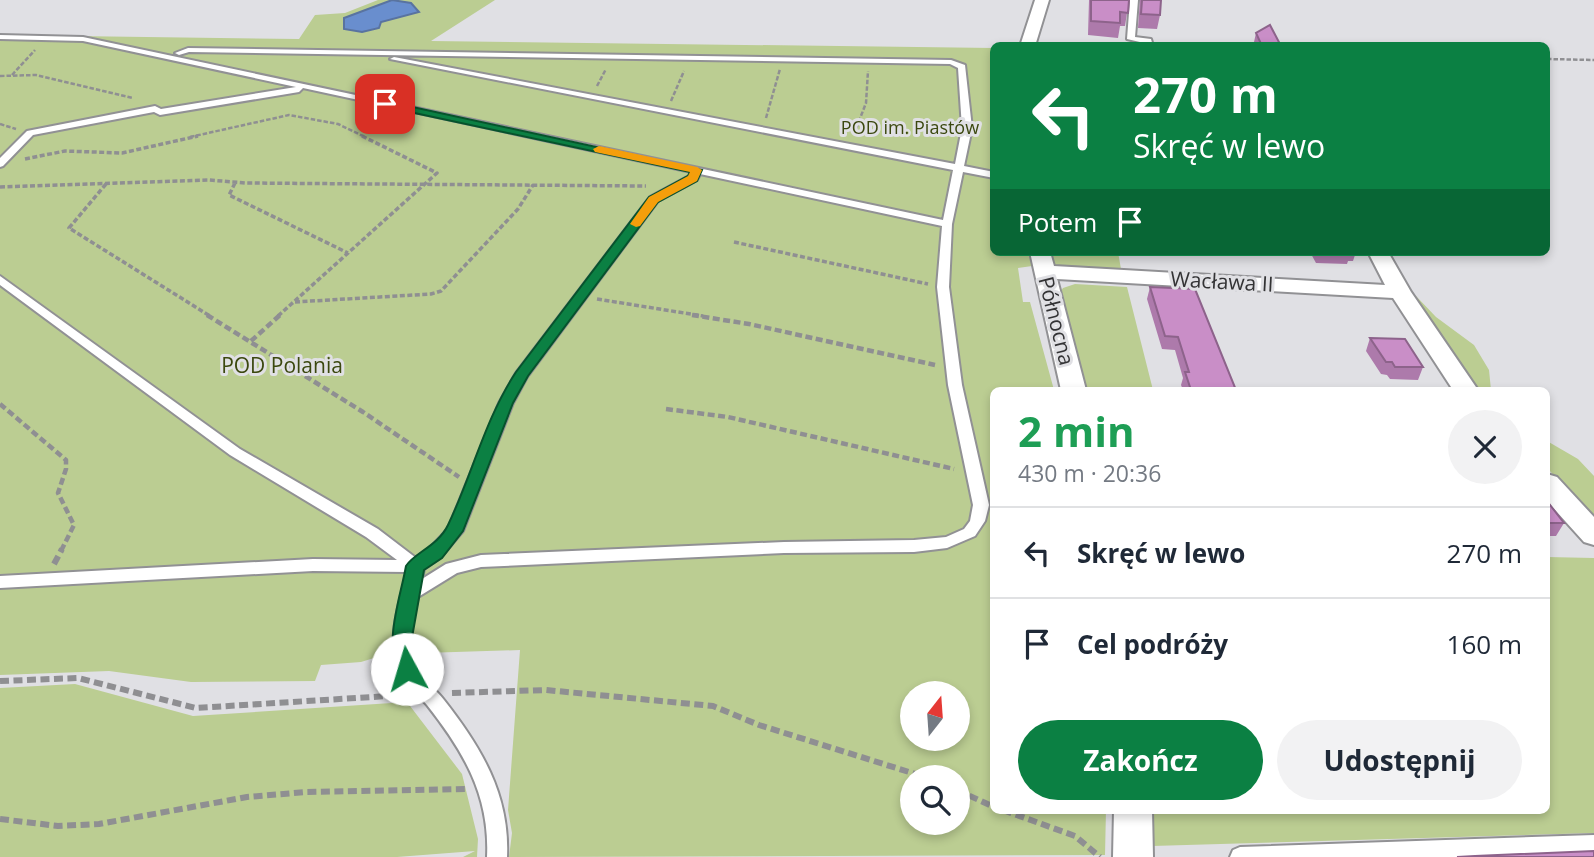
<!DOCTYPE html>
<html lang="pl">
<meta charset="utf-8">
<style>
:root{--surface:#fff;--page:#f2f2f3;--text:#1f2937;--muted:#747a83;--line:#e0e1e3;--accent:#0b8043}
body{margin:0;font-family:"Open Sans",sans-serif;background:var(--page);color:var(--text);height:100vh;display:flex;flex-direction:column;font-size:26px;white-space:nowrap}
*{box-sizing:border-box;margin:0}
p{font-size:23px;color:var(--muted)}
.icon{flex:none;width:38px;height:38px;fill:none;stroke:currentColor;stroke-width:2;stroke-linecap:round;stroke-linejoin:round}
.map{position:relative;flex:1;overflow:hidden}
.sheet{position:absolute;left:990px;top:387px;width:560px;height:427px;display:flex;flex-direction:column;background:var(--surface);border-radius:10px;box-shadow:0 4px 10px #0003}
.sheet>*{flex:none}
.top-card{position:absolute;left:990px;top:42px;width:560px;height:214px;border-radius:10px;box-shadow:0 4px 10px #0003;background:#0b8043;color:#fff;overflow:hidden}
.needle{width:46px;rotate:17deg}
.fabs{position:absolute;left:900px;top:681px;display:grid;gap:14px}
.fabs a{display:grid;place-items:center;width:70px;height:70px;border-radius:50%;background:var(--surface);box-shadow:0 4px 10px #0003;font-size:35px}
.pin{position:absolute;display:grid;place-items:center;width:60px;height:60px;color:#fff;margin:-30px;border-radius:14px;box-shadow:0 4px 10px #0006}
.me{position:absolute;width:77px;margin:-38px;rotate:354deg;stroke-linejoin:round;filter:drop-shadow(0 0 5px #0008)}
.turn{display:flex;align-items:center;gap:24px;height:147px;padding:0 28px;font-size:32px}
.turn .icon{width:91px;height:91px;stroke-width:2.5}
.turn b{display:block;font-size:49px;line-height:60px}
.then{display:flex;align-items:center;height:66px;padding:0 28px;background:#0003;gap:14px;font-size:26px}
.round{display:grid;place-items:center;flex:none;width:74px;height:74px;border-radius:37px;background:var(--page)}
.headline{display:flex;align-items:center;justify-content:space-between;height:119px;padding:0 28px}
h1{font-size:42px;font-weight:700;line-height:52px;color:#1e9e55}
.action{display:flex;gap:14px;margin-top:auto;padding:14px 28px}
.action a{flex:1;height:80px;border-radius:42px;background:var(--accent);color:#fff;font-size:28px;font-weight:700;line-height:80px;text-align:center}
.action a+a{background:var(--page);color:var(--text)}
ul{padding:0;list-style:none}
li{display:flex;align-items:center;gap:21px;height:91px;padding:0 28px;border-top:2px solid var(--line)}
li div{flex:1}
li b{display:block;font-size:26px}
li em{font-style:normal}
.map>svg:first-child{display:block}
.green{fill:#bbcd92;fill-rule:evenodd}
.water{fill:#698ece;stroke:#5973a0;stroke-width:2}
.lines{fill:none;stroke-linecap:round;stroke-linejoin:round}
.lane-casing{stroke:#919194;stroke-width:4}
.street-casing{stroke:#919194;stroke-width:4}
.path-far3{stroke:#8f8f92;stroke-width:2.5;stroke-dasharray:4.5 2;stroke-linecap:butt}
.path-far2{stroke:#8f8f92;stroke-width:3.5;stroke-dasharray:5 2.5;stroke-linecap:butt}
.path-far1{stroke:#8f8f92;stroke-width:4.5;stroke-dasharray:7 3.5;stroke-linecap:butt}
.path{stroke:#8f8f92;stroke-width:6;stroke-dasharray:9 4.5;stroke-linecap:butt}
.lane{fill:#fff;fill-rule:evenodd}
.street{fill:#fff;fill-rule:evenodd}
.wall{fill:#ad7aab}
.building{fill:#c98ec7;stroke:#8d638b;stroke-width:2}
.route{fill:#0b8043;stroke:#07532c;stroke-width:2}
.slow{fill:#f59e0b}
.labels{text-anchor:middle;stroke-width:6;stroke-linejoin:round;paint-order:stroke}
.far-park-label{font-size:18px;fill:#3b480f;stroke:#e0e0e4}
.street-label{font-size:21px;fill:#333335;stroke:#e0e0e4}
.park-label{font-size:21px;fill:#3b480f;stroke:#e0e0e4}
</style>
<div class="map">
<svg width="1594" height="857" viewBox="0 0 1594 857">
<rect width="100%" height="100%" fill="#e0e0e4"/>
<path class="green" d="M378,0H495L431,41L994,48V252H1030L1032,266L1018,268L1023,302H1030L1054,390H994V810H1106L1105,855L509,857L512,833L508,810L520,650L424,653L419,643L389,644L387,654L361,662L321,665L315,681L191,682L109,671L0,675V35L299,39L315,15L345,13ZM912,693H957V738H912ZM912,777H957V822H912Z
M1049,252H1118L1121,269L1061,267L1051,264Z
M1075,284L1127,287L1153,390H1084L1058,295L1063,288Z
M1415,295L1436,317L1474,345L1489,370L1491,390H1476Z
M1547,441L1578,459L1594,476V518L1547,468Z
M1547,557L1594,558V833L1152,846L1151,810H1547Z
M75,684L193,716L407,702L462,774L478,839L477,857H463L475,851L397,857H0V688Z"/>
<path class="water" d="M392,0L411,3L419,12L381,22L379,28L362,32L344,29V18Z"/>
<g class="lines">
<defs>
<path id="lane" d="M1130,0H1138L1135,37L1151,39L1153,46H1145L1144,43L1127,39Z
M0,35L83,37L943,220L953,170L390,59L394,57L955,164L962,128L958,68L950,64L189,52L179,55L175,53L188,48L951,60L965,65L972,128L964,166L994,172V178L963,172L952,224L949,287L962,385L989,505L985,521L975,536L947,548L914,552L784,553L481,567L457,573L418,597C413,618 406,646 415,667C421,679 436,689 444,700C481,747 510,795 507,857H487C490,796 464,752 427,705C417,693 403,683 398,667C387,637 400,601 407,572L313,571L0,588V576L313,559L397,560L366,537L230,455L0,285V276L240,449L378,529L416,558L429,549L448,529L499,403L516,373L650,197L689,176L691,172L303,88L299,92L160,115L154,112L33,135L3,166L0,167V158L27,131L155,106L161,109L296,87L83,41L0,39ZM700,174L942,226L937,287L948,385L973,505L970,521L964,529L946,537L914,540L784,542L481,555L446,564L422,579L424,569L441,557L463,531L513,403L527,377L658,201L697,180Z
M1594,835V853L1498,857H1230L1233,850L1240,847Z"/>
<path id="street" d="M1035,0H1049L1035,46H1020Z
M1030,252H1050L1054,266L1385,285L1368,252H1388L1411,292L1478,390H1453L1393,298L1057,279L1086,390H1061Z
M1547,474L1557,477L1594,517V545L1584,542L1547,501Z
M1114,810H1152L1153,857H1113Z"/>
</defs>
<use href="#lane" class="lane-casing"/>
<use href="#street" class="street-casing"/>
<path class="path-far3" d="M1547,59L1594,60
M12,75L35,50
M0,76L36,75L133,98
M597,86L606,69
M671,101L684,71
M766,118L780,69
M0,124L16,129
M854,134L866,103L868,71
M190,137L289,115L338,124L365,137"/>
<path class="path-far2" d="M25,159L65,151L122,153L198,136
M235,183L229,195L348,253
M106,184L69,228L210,316
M0,187L209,180L246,183L646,186
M734,242L928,284
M597,299L703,316
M295,302L431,294L441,291L518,209L533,185
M278,316L437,173L362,136"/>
<path class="path-far1" d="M207,315L363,412L459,477
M692,315L749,324L935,365
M251,341L280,315
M0,404L66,460V469L58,493L74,525L61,551
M666,409L728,417L954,469"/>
<path class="path" d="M54,564L62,549
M0,681L78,678L196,708L404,695
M452,693L546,690L713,706L759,725L925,777
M957,790L994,807
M1003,810L1075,836L1100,857
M0,819L58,826L99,824L247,797L306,792L465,789"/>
<use href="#lane" class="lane"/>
<use href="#street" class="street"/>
</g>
<path class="wall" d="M1089,0H1129L1125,26H1120L1118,38L1088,35Z
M1140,0H1161L1160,15L1157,29L1138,28Z
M1256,33L1281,46H1255L1254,42Z
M1310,252H1356L1353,261H1348L1347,264L1316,263Z
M1150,287L1236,390H1183L1181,385L1183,378L1175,350L1162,349L1147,299Z
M1370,338L1423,367L1418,380L1390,379L1387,375L1381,374L1366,351Z
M1547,501L1564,523L1556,536H1547Z"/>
<path class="building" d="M1091,0H1129L1128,13L1120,12V23L1091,21Z
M1142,0H1161L1160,15L1141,14Z
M1270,25L1281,46H1262L1256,33Z
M1150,287L1195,289L1236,390H1191L1185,372H1189L1178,337L1165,336Z
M1370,338L1405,339L1423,367H1395L1392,362H1386Z
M1547,501L1564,523H1547Z
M1594,851V857H1457L1475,856Z"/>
<path class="route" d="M385,101L702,170L697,181L658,202L528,376L513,403L463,531L442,558L424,570L411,643L417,669L414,675L407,677L400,675C383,643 400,600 406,566C414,553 438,546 448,525C472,475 485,419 516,372L649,197L688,176L690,172L382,106L380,104Z"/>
<path class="slow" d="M599,146L697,167L702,170L697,181L658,202L640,226L636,227L630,224L649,197L688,176L690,172L595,152L593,149Z"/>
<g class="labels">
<g class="far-park-label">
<text x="910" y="134">POD im. Piastów</text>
</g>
<g class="street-label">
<text transform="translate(1222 282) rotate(3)" y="7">Wacława II</text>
<text transform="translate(1056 321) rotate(76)" y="7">Północna</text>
</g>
<g class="park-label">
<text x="282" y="373">POD Polania</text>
</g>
</g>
</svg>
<div class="fabs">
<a><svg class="needle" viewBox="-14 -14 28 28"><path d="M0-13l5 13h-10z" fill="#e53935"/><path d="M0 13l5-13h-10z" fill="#747a83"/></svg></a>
<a><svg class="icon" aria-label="search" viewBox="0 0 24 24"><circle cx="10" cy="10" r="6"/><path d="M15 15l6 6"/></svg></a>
</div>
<div class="pin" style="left:385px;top:104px;background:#d93025"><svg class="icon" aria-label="arrive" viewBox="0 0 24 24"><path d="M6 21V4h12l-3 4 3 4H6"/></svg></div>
<svg class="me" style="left:407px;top:669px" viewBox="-20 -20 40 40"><circle r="19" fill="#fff"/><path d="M0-13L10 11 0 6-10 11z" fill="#0b8043"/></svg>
<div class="top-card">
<div class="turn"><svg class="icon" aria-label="left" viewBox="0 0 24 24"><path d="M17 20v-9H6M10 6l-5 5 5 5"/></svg><div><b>270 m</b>Skręć w lewo</div></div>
<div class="then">Potem<svg class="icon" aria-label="arrive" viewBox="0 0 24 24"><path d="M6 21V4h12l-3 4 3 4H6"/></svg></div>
</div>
<section class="sheet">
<div class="headline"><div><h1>2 min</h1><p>430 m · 20:36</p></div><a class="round"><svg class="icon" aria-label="close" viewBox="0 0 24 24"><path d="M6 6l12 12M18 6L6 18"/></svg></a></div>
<ul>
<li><svg class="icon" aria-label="left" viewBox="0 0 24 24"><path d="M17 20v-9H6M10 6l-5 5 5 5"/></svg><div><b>Skręć w lewo</b></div><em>270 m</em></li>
<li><svg class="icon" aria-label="arrive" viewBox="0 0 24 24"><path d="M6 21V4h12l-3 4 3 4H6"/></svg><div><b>Cel podróży</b></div><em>160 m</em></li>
</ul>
<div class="action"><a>Zakończ</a><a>Udostępnij</a></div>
</section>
</div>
